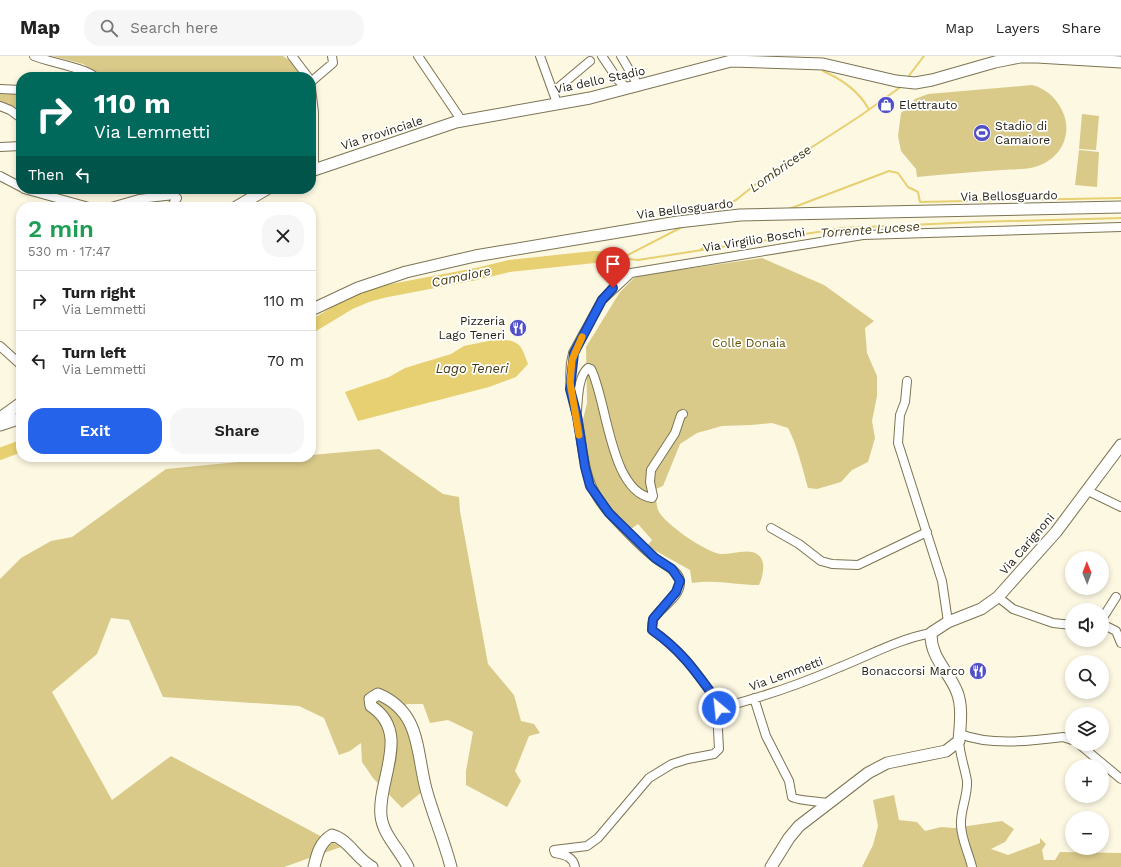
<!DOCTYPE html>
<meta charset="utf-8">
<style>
:root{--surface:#fff;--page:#f6f6f6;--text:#222;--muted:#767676;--line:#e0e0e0;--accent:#2563eb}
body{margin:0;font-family:"Work Sans",sans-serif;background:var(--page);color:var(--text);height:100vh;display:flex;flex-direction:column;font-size:15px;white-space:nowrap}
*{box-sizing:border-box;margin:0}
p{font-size:13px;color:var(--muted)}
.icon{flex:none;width:22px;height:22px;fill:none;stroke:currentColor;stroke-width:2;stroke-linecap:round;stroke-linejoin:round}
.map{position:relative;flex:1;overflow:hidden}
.sheet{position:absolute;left:16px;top:146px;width:300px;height:260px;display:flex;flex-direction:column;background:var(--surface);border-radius:16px;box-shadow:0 2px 6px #0003}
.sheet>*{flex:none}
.banner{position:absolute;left:16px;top:16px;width:300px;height:122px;border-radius:16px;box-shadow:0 2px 6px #0003;background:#00695c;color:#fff;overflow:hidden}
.needle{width:26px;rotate:359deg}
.tools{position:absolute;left:1065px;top:495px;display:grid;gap:8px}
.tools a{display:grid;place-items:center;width:44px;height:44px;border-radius:50%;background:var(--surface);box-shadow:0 2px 6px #0003;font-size:20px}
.pin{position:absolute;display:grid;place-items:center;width:34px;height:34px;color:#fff;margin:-41px -17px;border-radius:50% 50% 50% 0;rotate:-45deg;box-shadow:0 0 4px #0007}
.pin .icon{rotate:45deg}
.me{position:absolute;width:44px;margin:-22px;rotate:332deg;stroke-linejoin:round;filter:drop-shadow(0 0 3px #0008)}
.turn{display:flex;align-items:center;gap:14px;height:84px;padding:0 12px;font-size:18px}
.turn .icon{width:52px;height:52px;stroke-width:2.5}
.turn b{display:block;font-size:28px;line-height:34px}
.then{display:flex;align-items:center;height:38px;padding:0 12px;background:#0003;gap:8px;font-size:15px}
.round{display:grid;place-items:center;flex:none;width:42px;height:42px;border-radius:16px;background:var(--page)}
.overview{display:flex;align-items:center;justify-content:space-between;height:68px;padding:0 12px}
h1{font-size:24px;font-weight:600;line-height:30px;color:#1e9e55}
.button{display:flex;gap:8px;margin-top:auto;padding:8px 12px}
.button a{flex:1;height:46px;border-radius:16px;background:var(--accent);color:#fff;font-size:16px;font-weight:600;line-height:46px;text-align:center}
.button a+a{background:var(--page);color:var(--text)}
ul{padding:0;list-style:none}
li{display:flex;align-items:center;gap:12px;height:60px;padding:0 12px;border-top:1px solid var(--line)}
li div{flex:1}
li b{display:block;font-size:15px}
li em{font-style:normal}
header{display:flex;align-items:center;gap:24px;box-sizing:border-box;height:56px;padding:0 20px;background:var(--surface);border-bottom:1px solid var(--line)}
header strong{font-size:19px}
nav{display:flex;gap:22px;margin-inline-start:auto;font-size:14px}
.search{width:280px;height:36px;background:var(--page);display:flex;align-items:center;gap:10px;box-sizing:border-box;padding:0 14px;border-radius:16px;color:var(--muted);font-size:15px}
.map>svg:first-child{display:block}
.green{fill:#d9ca8a}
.water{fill:#e7d071}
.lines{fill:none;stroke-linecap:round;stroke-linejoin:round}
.stream{stroke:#e7d071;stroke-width:2}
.river{stroke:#e7d071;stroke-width:12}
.street-casing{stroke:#7c7453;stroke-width:10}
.secondary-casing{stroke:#7c7453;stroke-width:13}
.street{stroke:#fff;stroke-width:8}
.secondary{stroke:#fff;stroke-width:11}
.route-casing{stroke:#184099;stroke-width:10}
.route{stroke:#2563eb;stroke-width:7}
.slow{stroke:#f59e0b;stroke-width:7}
.labels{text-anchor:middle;stroke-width:3.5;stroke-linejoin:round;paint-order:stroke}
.street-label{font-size:12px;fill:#242113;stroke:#fff}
.poi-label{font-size:12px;fill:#242113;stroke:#fff;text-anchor:start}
.park-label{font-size:12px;fill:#605102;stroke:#fff}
.water-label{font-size:13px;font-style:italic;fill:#41380f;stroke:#fff}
</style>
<header>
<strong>Map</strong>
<div class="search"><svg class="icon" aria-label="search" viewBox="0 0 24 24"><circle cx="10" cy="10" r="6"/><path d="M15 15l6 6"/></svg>Search here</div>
<nav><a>Map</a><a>Layers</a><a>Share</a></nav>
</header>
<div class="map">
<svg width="1121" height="811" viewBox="0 0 1121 811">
<rect width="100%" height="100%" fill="#fdf8e2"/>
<path class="green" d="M52,0H283L292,6L301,17L298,21H103L83,8Z
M1032,29C1048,33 1059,45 1064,59C1072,81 1059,103 1038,110C1027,114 1013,113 1002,114C973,116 945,118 917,121L916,113L901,95L898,80L901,57L915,43L928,38Z
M0,36L21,39V56L6,48L0,47Z
M1082,58L1099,60L1096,94L1079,93Z
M1079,94L1099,96L1097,131L1075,129Z
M762,202L824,229L874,265L865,272L867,297L877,320V340L872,365L875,382L868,406L852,414L841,426L817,433L808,432C802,412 798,391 788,372L772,367L751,369L722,370L697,377L680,388L663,430L656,433C656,439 656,448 658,454C663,467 706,496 720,498C731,499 747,492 757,498C767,504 763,520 759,529C736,529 715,523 692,527L690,514L647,490L652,484L638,468L631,473L614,457L596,432L588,411L581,372L587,347L586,291L620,236L636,220Z
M379,393L443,438L459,441L460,455L488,608L514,639L521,665L534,668L540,677L529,680L515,715L521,725L507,751L466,729V715L473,676L448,664L430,667L423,648H407L397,657L412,673L422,736L402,752L373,722L362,706L361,687L350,695L339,699L324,662L299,650L163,641L129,564L111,562L97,598L52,636L112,744L171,700L341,791L284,811H0V523L21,502L51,485L72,481L166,413L291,401H311V399Z
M894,739L899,764L917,766L925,775L941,771L954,772L1002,765L1014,773L1005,786L991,793L1008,799L1040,787V782L1046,788L1042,794L1044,804H1055L1060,796L1121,797V811H862L873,789L878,770L873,744Z"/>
<path class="water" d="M498,283C520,285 521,288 528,308L516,321L489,331L358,365L345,336L389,321L405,312L451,298L464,290Z"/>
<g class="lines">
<path class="stream" d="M823,15C841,23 858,34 868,52
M908,21L924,0
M789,153L889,115L898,117L908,131L918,136L920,146L1121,142
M709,157L736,144L761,124L860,60L902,30
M700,194L712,185
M621,202L638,204L843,172L977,166L1121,162
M622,202L684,170"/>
<path class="river" d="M311,271L349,248L368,240L387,235L476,218L509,210L594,201L621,202
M0,398L21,390"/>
<defs>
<path id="street" d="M34,0C48,6 86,12 95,21
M292,0L308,21
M418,0L462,65
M540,0L557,47
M602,0L618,24L627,32
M621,0L638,29
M312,25L333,7L332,0
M0,33L21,34
M311,33L314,56V113
M553,36L590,5
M0,50L10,54L21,62
M0,91L21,90
M0,120L21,131
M24,133L89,151
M111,151L139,143L174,139L177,142L171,151
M210,151H217
M0,290L21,309
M907,325L905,346L900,359L898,387L942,525L948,566
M577,355C578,343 578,320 588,312L591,313C607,344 610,436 652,442L653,440L650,426L651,414L675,377L681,359L683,358
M1088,435L1121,451
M771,472L799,488L821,505L832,508L858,509L927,476
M998,541L1013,553L1053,567L1072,569
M1102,563L1116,541
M1102,571H1108L1116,575L1121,587
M931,577C899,583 870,599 840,611C801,628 760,642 719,652L717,645C696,616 682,595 652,574C652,570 652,565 654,562C661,551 681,541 680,525C679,515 666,510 659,505C641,492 625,474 610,458C581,426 585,399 577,360C572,338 567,319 573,297L602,244L631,217L863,179L1121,171
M754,642L766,680L789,725L792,741C795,744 822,746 829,747
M960,678C991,690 1030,685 1063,681L1072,684
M959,685C960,700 965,712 967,725C968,740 960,754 961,769C961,782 969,798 972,811
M1079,688L1121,723
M575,811C573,800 564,799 555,797L554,794L587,790L598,782L649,722L672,708L688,703L714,698L719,693L717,655L719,652"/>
<path id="secondary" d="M311,115L456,66L590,42L731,5L823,8L896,25L915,27L932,24L995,6L1020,1H1037L1121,6
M236,151L267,133
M311,254L358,232L406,216L475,200L678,166L740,159L1121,151
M0,362L21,347
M0,369L21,362
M314,811C317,798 320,786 332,779C348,783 357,803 372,811
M408,811C400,794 383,779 381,760C377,724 412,677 371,650L370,643L378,638C421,656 416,695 426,733C433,759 444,784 451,811
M771,811L789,782L799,770L868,717L887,707L946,695L959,685C960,670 963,651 957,636C949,615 930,602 931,577L948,566L981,553L998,541L1056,476L1121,389"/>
</defs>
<use href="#street" class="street-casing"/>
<use href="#secondary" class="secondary-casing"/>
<use href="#street" class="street"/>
<use href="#secondary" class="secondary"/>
</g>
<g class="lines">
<defs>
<path id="route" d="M613,232L602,244L574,297L570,333L577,360L585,411L590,430L609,457L655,502L672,513L680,525L676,536L653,563L652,574C682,595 696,616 717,645L719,652"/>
</defs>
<use href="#route" class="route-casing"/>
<use href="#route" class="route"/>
<path class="slow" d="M579,379L570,326L572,304L582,281"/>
</g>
<defs>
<symbol id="shop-disc" viewBox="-11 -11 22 22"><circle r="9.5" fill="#5150c7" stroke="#fff"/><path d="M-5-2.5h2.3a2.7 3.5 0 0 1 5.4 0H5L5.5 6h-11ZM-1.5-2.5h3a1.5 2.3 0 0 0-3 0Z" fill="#fff"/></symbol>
<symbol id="stadium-disc" viewBox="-11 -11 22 22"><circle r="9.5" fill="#5150c7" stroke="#fff"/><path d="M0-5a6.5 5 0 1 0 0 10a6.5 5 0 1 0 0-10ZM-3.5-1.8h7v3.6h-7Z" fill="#fff"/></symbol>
<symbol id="restaurant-disc" viewBox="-11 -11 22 22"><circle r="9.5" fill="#5150c7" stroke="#fff"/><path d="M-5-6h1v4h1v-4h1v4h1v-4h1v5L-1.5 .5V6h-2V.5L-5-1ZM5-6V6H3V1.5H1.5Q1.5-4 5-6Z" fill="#fff"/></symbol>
</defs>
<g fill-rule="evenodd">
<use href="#shop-disc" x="876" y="39" width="20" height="20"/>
<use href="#stadium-disc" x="972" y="67" width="20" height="20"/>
<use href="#restaurant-disc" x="508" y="262" width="20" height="20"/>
<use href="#restaurant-disc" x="968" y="605" width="20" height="20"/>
</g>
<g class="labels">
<g class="street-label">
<text transform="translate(600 24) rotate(-12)" y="4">Via dello Stadio</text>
<text transform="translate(382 77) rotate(-18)" y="4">Via Provinciale</text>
<text transform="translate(1009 140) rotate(-1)" y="4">Via Bellosguardo</text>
<text transform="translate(685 153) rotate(-7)" y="4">Via Bellosguardo</text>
<text transform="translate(754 184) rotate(-9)" y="4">Via Virgilio Boschi</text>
<text transform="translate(1027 488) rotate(-49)" y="4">Via Carignoni</text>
<text transform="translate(786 618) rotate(-20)" y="4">Via Lemmetti</text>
</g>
<g class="poi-label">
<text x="899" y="53">Elettrauto</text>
<text x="995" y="74">Stadio di<tspan x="995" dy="14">Camaiore</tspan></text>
<text x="505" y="269" text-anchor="end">Pizzeria<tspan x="505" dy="14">Lago Teneri</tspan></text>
<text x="965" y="619" text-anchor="end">Bonaccorsi Marco</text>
</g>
<g class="park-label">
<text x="749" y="291">Colle Donaia</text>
</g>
<g class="water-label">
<text transform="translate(780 112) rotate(-35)" y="5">Lombricese</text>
<text transform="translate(870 173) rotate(-4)" y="5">Torrente Lucese</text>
<text transform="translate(461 220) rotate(-12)" y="5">Camaiore</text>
<text x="472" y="317">Lago Teneri</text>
</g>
</g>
</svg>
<div class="tools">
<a><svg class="needle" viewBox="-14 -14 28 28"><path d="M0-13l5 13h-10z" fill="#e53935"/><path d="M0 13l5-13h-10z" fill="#767676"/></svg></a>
<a><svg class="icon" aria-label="sound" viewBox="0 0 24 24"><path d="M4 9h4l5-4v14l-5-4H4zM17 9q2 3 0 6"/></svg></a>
<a><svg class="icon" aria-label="search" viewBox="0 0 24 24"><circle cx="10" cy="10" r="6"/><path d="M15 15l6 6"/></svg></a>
<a><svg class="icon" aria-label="layers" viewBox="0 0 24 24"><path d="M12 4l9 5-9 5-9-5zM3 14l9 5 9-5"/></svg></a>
<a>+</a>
<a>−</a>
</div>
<div class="pin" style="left:613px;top:232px;background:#d93025"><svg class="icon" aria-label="arrive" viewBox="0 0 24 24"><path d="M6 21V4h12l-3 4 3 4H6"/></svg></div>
<svg class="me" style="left:719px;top:652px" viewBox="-20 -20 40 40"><circle r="17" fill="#2563eb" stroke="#fff" stroke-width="3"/><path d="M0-11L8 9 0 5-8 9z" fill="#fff"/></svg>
<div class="banner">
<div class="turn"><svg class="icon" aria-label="right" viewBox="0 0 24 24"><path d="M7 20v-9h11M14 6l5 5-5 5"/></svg><div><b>110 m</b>Via Lemmetti</div></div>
<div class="then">Then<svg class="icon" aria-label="left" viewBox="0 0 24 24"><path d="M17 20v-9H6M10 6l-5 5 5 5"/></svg></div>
</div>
<section class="sheet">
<div class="overview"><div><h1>2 min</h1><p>530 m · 17:47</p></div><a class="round"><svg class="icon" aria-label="close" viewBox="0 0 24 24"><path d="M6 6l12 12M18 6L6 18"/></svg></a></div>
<ul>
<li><svg class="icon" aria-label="right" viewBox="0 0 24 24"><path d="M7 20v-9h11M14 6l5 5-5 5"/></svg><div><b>Turn right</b><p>Via Lemmetti</p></div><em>110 m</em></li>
<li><svg class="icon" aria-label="left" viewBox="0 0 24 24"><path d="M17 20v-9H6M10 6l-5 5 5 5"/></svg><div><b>Turn left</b><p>Via Lemmetti</p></div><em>70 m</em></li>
</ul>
<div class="button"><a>Exit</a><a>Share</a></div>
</section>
</div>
